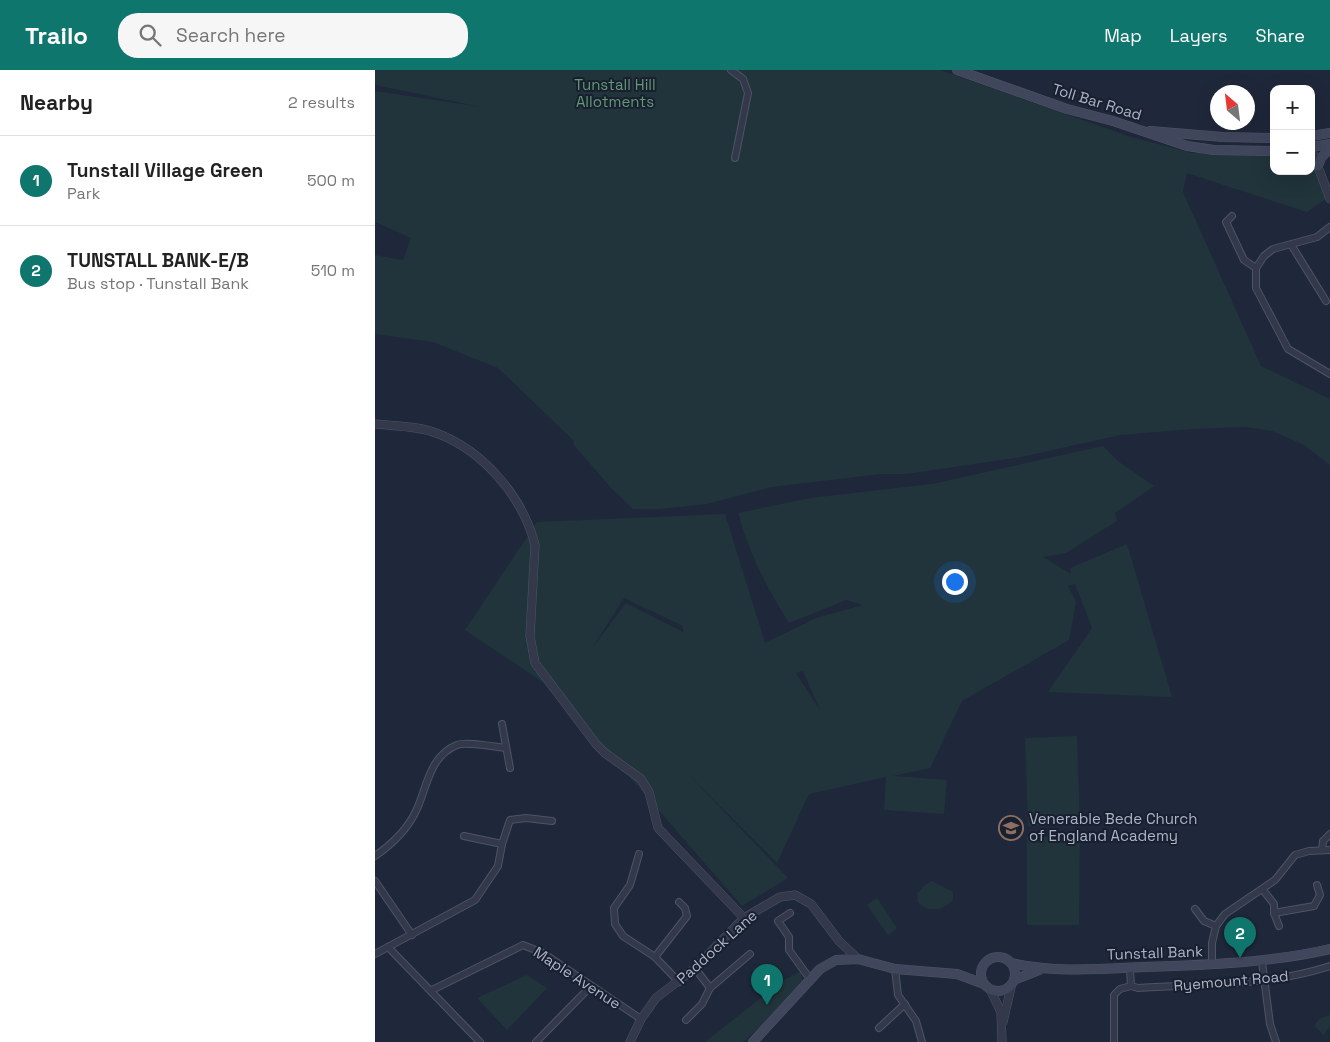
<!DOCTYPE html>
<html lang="en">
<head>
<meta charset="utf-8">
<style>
  :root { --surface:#fff; --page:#f6f6f6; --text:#222; --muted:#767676; --line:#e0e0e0; --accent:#0f766e }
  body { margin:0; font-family:"Space Grotesk",sans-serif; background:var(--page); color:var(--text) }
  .controls { position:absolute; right:15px; top:15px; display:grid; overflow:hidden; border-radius:10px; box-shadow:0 5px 20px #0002 }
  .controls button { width:45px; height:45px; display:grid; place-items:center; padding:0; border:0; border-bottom:1px solid var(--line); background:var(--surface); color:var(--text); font:25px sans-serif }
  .compass { position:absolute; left:835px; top:15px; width:45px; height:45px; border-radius:50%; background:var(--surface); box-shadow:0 5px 20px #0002; rotate:332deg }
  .you { position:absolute; left:579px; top:511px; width:18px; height:18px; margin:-12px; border:4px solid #fff; border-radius:50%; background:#1a73e8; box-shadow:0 0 0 8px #1a73e833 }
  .badge { display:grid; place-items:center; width:32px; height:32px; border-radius:50%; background:var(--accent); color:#fff; font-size:16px; font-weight:700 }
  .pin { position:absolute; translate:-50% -41px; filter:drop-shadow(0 1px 2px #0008) }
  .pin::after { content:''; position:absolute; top:26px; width:18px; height:15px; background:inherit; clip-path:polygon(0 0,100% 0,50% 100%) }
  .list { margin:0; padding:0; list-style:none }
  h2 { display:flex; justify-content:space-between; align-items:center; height:65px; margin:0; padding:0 20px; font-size:21px }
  h2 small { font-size:16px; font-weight:400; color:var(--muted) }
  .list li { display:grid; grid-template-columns:32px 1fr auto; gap:15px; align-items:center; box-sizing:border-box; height:90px; padding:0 20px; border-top:1px solid var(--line) }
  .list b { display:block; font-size:19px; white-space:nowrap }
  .list p { margin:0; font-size:16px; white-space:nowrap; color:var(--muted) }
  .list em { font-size:16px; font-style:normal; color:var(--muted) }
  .icon { flex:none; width:28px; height:28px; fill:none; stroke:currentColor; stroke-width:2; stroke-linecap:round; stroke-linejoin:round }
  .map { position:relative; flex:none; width:955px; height:972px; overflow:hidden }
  header { display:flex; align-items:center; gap:30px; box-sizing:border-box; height:70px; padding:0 25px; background:var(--accent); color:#fff }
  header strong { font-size:24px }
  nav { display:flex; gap:28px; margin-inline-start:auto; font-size:18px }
  .search { width:350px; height:45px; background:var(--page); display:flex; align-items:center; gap:12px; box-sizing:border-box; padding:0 18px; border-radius:20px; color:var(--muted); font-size:19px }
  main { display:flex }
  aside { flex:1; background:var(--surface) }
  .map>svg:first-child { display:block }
  .green { fill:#21343b; fill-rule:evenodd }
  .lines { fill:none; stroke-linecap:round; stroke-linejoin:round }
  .minor-casing { stroke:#4d5465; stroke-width:8 }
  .tertiary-casing { stroke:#4d5465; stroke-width:9 }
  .secondary-casing { stroke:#4d5465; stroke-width:10 }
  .minor { stroke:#33394a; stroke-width:6 }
  .tertiary { stroke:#33394a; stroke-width:8 }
  .secondary { stroke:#40475d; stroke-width:9 }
  .labels { text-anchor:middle; stroke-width:4; stroke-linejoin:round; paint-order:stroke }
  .park-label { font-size:15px; fill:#639976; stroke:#181f2e }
  .street-label { font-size:15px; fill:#adb4c7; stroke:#181f2e }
  .poi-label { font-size:15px; fill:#adb4c7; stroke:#181f2e; text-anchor:start }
</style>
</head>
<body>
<header>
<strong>Trailo</strong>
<div class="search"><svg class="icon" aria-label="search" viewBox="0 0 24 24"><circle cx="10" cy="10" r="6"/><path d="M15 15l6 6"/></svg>Search here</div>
<nav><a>Map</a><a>Layers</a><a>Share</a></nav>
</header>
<main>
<aside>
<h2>Nearby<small>2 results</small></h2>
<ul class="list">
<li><span class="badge">1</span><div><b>Tunstall Village Green</b><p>Park</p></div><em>500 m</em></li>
<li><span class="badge">2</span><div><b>TUNSTALL BANK-E/B</b><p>Bus stop · Tunstall Bank</p></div><em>510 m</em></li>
</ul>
</aside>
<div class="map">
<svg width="955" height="972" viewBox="0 0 955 972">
  <rect width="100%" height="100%" fill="#1f273a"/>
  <g class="green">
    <path d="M 0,0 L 565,0 L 756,67 L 817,83 L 899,79 L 899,101 L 936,101 L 936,78 L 954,127 L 932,142 L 812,103 L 808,122 L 886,296 L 955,329 L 955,395 L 929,375 L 897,361 L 871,357 L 818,359 L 745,365 L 646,387 L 532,404 L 506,404 L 397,417 L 332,434 L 285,439 L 258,439 L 236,418 L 198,374 L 199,371 L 123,298 L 58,272 L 0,264 L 0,185 L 28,190 L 36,168 L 0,152 L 0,21 L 106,37 L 0,15 Z"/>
    <path d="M 728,376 L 744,392 L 779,416 L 740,443 L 742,451 L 691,483 L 668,487 L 696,504 L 695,498 L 752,474 L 797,627 L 673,622 L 717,558 L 700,514 L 693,516 L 701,532 L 694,570 L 587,631 L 555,698 L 518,706 L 572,710 L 569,744 L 509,740 L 511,707 L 434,724 L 402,793 L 312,703 L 413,808 L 367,836 L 178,619 L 90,560 L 162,452 L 350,444 L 390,573 L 441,548 L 488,535 L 471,530 L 414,553 C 391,516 375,485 363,443 L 435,428 L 557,414 ZM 249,528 L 308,556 L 308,562 L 251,533 L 218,577 ZM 428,601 L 445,640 L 421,603 Z"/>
    <path d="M 702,666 L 705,754 L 653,756 L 650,668 Z"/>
    <path d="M 652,767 L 705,767 L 704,855 L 652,855 Z"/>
    <path d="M 557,811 L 578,822 L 578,830 C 568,841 552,843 543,832 L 542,824 L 550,815 Z"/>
    <path d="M 502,828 L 522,858 L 513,865 L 492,835 Z"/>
    <path d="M 426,901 L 427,911 L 385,957 L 368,972 L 330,972 L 407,911 Z"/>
    <path d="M 152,905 L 172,918 L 132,960 L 102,928 Z"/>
    <path d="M 955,945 L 955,956 L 949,965 L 939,956 L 944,949 Z"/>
  </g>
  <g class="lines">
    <defs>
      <g id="minor">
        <path d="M 356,0 L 368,9 L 373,23 L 360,88"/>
        <path d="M 857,146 L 851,152 L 869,190 L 881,198"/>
        <path d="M 955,157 L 942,167 L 898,179 L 889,186 L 881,198 L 881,218 L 913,279 L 955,304"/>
        <path d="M 917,176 L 951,231"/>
        <path d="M 127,654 L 135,698"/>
        <path d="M 89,766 L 127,774"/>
        <path d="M 947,780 L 948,771 L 955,764"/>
        <path d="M 264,784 L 255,815 L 239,838 L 240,854 L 248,866 L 280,887 L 304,912"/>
        <path d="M 0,786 C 16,775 32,760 41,741 C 52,718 54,686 82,675 C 91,671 120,677 131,678"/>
        <path d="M 0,811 L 37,865"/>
        <path d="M 888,820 L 899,834 L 899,843 L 939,836 L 945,825 L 942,815"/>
        <path d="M 820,839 L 829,851 L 841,856"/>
        <path d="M 415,843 L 403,851 L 414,867 L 414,880 L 435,909"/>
        <path d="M 899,843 L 904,856"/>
        <path d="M 13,877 L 105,972"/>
        <path d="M 0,884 L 100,830 L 123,796 L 127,774 L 135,750 L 151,748 L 177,751"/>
        <path d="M 280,887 L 312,846 L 310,838 L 304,832"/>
        <path d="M 887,892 L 895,954 L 901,972"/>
        <path d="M 837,894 L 837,873 L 841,856 L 850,844 L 900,810 L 920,785 L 934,781 L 955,780"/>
        <path d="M 520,899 L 523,925 L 541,951 L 547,972"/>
        <path d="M 756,916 L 763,918 C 827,914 894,916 955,896"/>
        <path d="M 335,918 L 375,884"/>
        <path d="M 57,920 L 148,875 L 168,883 L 266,949"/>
        <path d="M 311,950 L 327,934 L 335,918 L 320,898"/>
        <path d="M 504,958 L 530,934"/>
        <path d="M 161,972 L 216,916"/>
        <path d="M 739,972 L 739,925 L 745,919 L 756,916 L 755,898"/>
      </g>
      <g id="tertiary">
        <path d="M 936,78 L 955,129"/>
        <path d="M 0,354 C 19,356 43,356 61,363 C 108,380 148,427 160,475 L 155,566 L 160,593 L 221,674 L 230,683 L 266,709 L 274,722 L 283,758 L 369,848"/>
        <path d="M 615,919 L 626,942 L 627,972"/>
        <path d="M 628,952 L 637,913"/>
        <path d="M 255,972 L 266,949 L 281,928 L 320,898 L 369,848 L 405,827 L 420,825 L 436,834 L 464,871 L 483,889"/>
      </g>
      <g id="secondary">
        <path d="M 582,0 L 692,39 L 738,51 L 812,76 L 839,80 L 899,81"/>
        <path d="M 775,61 L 848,67 L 899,68"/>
        <path d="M 936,66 L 955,63"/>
        <path d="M 936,77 L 955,74"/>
        <path d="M 943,96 L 946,88 L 955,78"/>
        <circle cx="623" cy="904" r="17"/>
        <path d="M 636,893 C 680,903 725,899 769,897 C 832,895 894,893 955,879"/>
        <path d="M 639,910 L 664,900"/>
        <path d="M 378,972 L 445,899 L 461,890 L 483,889 L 520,899 L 582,904 L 609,914"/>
      </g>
    </defs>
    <use href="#minor" class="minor-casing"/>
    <use href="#tertiary" class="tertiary-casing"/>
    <use href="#secondary" class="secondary-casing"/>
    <use href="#minor" class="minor"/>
    <use href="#tertiary" class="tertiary"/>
    <use href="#secondary" class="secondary"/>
  </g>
  <defs>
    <symbol id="school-ring" viewBox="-11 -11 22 22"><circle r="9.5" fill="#181f2e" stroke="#8d6e63" stroke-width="1.5"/><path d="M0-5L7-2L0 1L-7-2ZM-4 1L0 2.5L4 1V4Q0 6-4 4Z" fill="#8d6e63"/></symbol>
  </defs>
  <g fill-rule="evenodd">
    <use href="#school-ring" x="622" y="744" width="28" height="28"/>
  </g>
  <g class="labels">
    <g class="park-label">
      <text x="240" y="20">Tunstall Hill<tspan x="240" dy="17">Allotments</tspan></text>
    </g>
    <g class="street-label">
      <text transform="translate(722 32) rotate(17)" y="5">Toll Bar Road</text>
      <text transform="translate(342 877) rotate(-42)" y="5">Paddock Lane</text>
      <text transform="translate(780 883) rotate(-2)" y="5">Tunstall Bank</text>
      <text transform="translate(202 908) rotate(33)" y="5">Maple Avenue</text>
      <text transform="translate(856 911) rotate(-5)" y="5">Ryemount Road</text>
    </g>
    <g class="poi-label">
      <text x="654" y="754">Venerable Bede Church<tspan x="654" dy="17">of England Academy</tspan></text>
    </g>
  </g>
</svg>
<div class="controls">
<button>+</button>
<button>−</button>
</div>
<svg class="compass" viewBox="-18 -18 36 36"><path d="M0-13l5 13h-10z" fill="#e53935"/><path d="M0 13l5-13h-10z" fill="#767676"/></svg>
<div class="you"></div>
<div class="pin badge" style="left:392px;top:935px">1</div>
<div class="pin badge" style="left:865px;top:888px">2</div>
</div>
</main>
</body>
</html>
